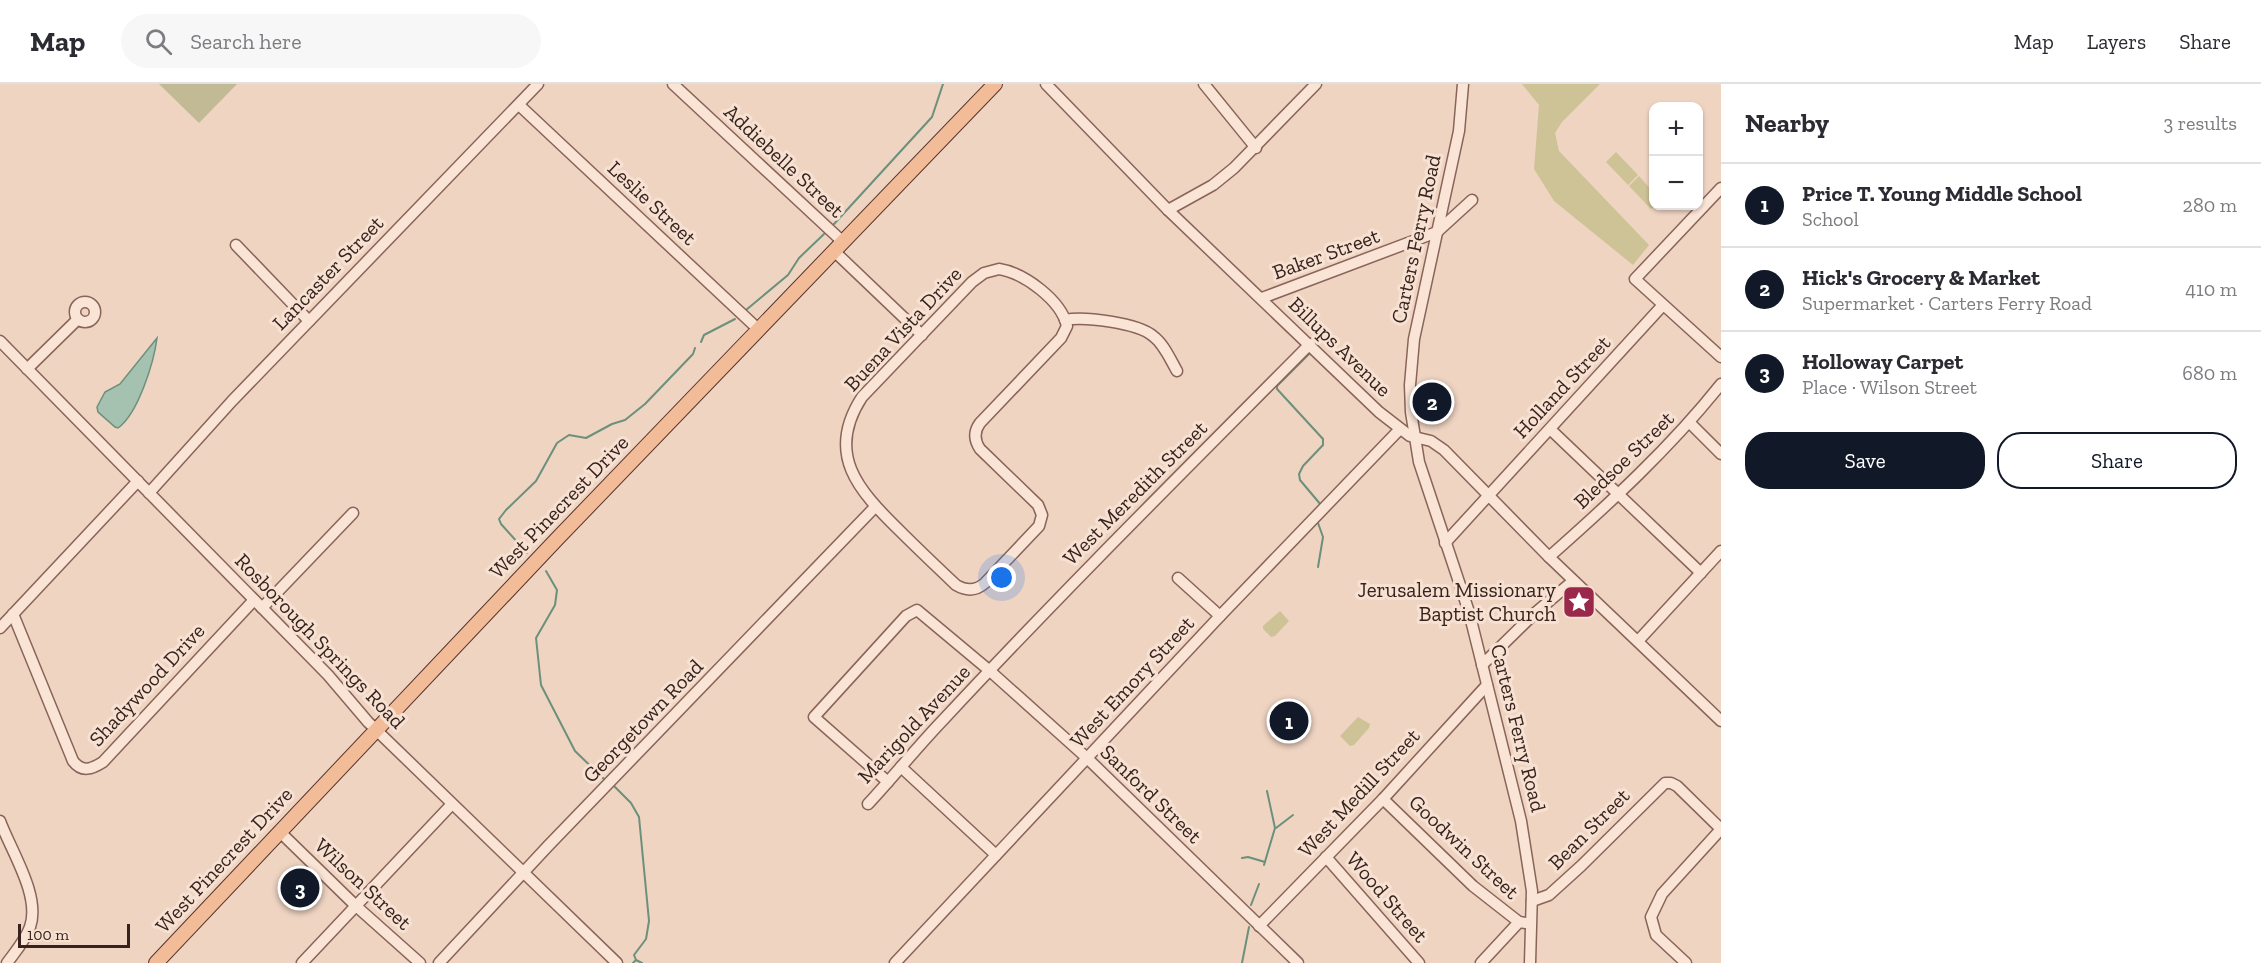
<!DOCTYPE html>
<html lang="en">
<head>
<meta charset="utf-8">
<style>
  :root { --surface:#fff; --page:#f7f7f7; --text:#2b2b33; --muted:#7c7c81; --line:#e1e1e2; --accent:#111827 }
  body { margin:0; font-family:"Zilla Slab",serif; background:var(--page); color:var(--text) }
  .controls { position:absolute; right:18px; top:18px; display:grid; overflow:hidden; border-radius:12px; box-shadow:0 2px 4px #0004 }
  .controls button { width:54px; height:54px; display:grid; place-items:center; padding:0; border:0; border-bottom:2px solid var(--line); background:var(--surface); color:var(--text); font:30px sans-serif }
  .scale { position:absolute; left:18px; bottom:15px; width:112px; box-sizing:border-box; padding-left:6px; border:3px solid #38221d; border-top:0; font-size:16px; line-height:21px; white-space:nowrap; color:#38221d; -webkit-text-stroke:4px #f6e1d2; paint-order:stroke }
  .you { position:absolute; left:1002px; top:494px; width:21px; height:21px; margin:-15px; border:4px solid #fff; border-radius:50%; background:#1a73e8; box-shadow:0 0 0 9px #1a73e833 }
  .badge { display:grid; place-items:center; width:39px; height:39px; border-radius:50%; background:var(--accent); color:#fff; font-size:20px; font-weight:700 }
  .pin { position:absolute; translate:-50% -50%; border:3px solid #fff; box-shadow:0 2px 6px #0006 }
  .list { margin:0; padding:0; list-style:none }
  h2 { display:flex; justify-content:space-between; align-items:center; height:78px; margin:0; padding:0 24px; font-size:26px }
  h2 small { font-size:20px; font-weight:400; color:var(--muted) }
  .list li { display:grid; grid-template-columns:39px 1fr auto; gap:18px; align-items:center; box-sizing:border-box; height:84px; padding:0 24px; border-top:2px solid var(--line) }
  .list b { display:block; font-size:22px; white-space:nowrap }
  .list p { margin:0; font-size:20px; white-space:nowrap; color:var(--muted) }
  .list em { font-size:20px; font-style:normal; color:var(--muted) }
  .actions { display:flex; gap:12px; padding:18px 24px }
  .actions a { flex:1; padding:14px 0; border:2px solid var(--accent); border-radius:24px; text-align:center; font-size:21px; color:var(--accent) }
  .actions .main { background:var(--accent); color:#fff }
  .icon { flex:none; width:33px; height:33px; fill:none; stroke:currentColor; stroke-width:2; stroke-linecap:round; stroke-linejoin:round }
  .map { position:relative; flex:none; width:1721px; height:879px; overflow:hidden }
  header { display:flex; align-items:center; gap:36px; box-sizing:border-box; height:84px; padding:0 30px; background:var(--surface); border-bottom:2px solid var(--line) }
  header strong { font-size:28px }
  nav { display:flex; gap:33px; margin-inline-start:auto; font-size:21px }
  .search { width:420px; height:54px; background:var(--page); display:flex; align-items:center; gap:15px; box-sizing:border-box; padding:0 21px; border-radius:33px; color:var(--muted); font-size:22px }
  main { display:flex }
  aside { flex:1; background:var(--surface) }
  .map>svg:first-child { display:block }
  .green { fill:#cdc396 }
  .cemetery { fill:#c2ba95 }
  .water { fill:#a5c1b0; stroke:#6b907c; stroke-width:1.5 }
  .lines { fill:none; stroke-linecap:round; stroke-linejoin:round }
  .stream { stroke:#6b907c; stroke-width:2 }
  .minor-casing { stroke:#896459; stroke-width:13 }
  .major-casing { stroke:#57342d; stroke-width:16 }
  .minor { stroke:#f9e4d6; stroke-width:10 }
  .major { stroke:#f3bc99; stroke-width:14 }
  .labels { text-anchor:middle; stroke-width:6; stroke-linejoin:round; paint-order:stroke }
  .street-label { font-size:21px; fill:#38221d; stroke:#f6e1d2 }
  .poi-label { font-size:21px; fill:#38221d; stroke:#f6e1d2; text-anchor:end }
</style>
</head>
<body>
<header>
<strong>Map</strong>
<div class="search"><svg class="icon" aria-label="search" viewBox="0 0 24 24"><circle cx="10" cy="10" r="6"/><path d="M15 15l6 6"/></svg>Search here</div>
<nav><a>Map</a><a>Layers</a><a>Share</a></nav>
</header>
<main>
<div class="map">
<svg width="1721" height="879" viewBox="0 0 1721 879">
  <rect width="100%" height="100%" fill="#efd4c2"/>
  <g class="green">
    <path d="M 1522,0 L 1600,0 L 1562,38 L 1555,49 L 1559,67 L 1649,161 L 1633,181 L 1554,117 L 1534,85 L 1539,21 Z"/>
    <path d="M 1616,68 L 1638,91 L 1628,101 L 1606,78 Z"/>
    <path d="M 1639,92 L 1653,108 L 1655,122 L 1651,125 L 1629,102 Z"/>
    <path d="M 1280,527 L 1289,537 L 1275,552 L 1271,553 L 1263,545 L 1263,542 Z"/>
    <path d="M 1358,633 L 1370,640 L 1369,644 L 1354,661 L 1350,662 L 1340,652 Z"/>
  </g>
  <path class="cemetery" d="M 159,0 L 237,0 L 199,39 Z"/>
  <path class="water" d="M 157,254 C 154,278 138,330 118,344 L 115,343 L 98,328 L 97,323 L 105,308 L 120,300 Z"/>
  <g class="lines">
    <g class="stream">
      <path d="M 834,140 L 932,33 L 943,0"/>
      <path d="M 746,226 L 788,191 L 799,174 L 824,150"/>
      <path d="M 701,258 L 704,251 L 735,235"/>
      <path d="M 1310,269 L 1277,302 L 1277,305 L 1323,355 L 1323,361 L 1303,382 L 1299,390 L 1300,396 L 1321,421"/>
      <path d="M 1318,439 L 1323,453 L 1318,483"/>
      <path d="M 527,469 L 501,440 L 499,435 L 506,426 L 536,397 L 557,359 L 569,351 L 586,354 L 612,340 L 625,336 L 645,320 L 693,270 L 695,264"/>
      <path d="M 546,487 L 557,506 L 555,521 L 536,554 L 541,601 L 575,667 L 605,696"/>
      <path d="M 614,702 L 631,719 L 639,733 L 649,837 L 646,855 L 634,871 L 636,876"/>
      <path d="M 1276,744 L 1293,731"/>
      <path d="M 1242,774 L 1248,773 L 1265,778"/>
      <path d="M 1264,781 L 1275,744 L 1267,707"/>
      <path d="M 1251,821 L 1259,800"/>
      <path d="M 633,879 L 636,876 L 642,879"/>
      <path d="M 1242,879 L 1249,843"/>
    </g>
    <defs>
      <g id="minor">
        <path d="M 673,0 L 843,158"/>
        <path d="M 1046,0 L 1168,126 L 1379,328 L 1410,352 L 1431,357 L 1444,366 L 1549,473 L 1721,637"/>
        <path d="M 1204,0 L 1256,64"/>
        <path d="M 1463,0 L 1459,47 L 1414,255 L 1410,301 L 1411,328 L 1419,378 L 1469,528 L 1521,737 L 1532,807 L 1530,879"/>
        <path d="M 519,21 L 758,245"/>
        <path d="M 1721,104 L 1635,195 L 1721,273"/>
        <path d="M 1168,126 L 1213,101 L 1234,84 L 1316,0"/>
        <path d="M 236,161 L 309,237"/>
        <path d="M 834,167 L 922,251"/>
        <path d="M 999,185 C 1024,189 1061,216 1067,242 L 1061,254 L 980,339 C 974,347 974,356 980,365 L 1038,421 L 1042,431 L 1039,442 L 985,499 C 976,507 966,507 956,501 C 937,483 918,465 900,447 C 858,406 825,370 862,313 L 972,198 L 984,189 Z"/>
        <path d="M 1262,214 L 1437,148 L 1472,116"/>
        <circle cx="85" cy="228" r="10"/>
        <path d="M 1065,236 C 1084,232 1138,239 1153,252 C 1164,260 1170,275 1177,287"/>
        <path d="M 0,257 L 328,591 L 368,638 L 617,879"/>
        <path d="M 27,285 L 78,235"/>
        <path d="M 1690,339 L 1721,370"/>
        <path d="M 1550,345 L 1701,489"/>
        <path d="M 149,409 L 232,317 L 538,0"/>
        <path d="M 1445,459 L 1663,221"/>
        <path d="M 1549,473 C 1610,419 1670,364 1721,300"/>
        <path d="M 1178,494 L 1220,532"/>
        <path d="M 262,524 L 353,429"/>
        <path d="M 13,530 L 73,677 C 82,689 92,685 103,678 L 254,516"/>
        <path d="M 0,544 L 138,397"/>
        <path d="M 1638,557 L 1721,467"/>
        <path d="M 1482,581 L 1535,529 L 1573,497"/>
        <path d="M 901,683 L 996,771"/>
        <path d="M 888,698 L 814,633 L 906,532 L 917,526 L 990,587 L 1087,674 L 1298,879"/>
        <path d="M 1383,715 L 1473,802 L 1519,838"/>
        <path d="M 868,720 C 894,692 918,662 944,635 C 1063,507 1187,384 1310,260"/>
        <path d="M 0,737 C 11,767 41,812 30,843 C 25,857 15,868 7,879"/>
        <path d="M 280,748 L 356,822 L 420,879"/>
        <path d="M 1326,773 L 1419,879"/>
        <path d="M 1532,817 L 1549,811 L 1581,782 L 1665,699 L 1671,699 L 1677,702 L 1721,745"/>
        <path d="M 1259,842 L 1383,715 L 1487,601"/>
        <path d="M 302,879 L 452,720"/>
        <path d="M 439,879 L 548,762 L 875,423"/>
        <path d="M 895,879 L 1220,532 L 1400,345"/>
        <path d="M 1481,879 L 1519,838 L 1526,839"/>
        <path d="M 1686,879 L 1656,851 L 1651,833 L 1662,810 L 1721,745"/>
      </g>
      <path id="major" d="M 156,879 L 556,456 L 995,0"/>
    </defs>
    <use href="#minor" class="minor-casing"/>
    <use href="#major" class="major-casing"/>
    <use href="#minor" class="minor"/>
    <use href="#major" class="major"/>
  </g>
  <defs>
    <symbol id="sight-square" viewBox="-11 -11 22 22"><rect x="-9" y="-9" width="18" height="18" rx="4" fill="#99284b" stroke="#f6e1d2"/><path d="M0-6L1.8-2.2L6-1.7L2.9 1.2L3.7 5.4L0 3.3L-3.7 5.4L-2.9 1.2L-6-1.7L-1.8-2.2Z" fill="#fff"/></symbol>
  </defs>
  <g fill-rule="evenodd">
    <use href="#sight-square" x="1560" y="499" width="38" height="38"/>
  </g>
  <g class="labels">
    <g class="street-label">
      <text transform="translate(784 77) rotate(43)" y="7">Addiebelle Street</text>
      <text transform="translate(652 119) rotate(43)" y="7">Leslie Street</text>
      <text transform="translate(1416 155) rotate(-78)" y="7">Carters Ferry Road</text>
      <text transform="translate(1326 170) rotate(-20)" y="7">Baker Street</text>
      <text transform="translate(328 189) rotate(-46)" y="7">Lancaster Street</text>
      <text transform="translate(903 245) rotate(-47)" y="7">Buena Vista Drive</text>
      <text transform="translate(1340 263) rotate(44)" y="7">Billups Avenue</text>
      <text transform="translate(1562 303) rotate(-47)" y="7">Holland Street</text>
      <text transform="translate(1624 376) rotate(-44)" y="7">Bledsoe Street</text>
      <text transform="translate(1135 409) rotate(-45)" y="7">West Meredith Street</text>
      <text transform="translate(559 423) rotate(-46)" y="7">West Pinecrest Drive</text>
      <text transform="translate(320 557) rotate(46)" y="7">Rosborough Springs Road</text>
      <text transform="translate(1132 598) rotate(-47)" y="7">West Emory Street</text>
      <text transform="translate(147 601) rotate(-47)" y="7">Shadywood Drive</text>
      <text transform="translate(643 637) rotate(-46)" y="7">Georgetown Road</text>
      <text transform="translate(914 640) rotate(-47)" y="7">Marigold Avenue</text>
      <text transform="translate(1518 644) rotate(76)" y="7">Carters Ferry Road</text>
      <text transform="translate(1359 709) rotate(-47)" y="7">West Medill Street</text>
      <text transform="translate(1151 710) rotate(44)" y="7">Sanford Street</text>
      <text transform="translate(1589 745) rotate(-45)" y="7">Bean Street</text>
      <text transform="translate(1464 763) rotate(43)" y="7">Goodwin Street</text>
      <text transform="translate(224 776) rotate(-47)" y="7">West Pinecrest Drive</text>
      <text transform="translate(363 800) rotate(43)" y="7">Wilson Street</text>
      <text transform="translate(1387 813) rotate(49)" y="7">Wood Street</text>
    </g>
    <g class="poi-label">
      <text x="1556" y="513">Jerusalem Missionary<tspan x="1556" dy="24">Baptist Church</tspan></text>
    </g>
  </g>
</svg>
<div class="controls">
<button>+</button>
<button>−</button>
</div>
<div class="scale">100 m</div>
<div class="you"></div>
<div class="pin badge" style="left:1289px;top:637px">1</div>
<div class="pin badge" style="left:1432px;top:318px">2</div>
<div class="pin badge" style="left:300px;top:804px">3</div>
</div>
<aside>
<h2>Nearby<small>3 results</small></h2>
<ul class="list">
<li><span class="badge">1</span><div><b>Price T. Young Middle School</b><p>School</p></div><em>280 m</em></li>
<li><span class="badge">2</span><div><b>Hick's Grocery &amp; Market</b><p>Supermarket · Carters Ferry Road</p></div><em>410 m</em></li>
<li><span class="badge">3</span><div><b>Holloway Carpet</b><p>Place · Wilson Street</p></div><em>680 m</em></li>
</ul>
<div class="actions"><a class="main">Save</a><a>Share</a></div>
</aside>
</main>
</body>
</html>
